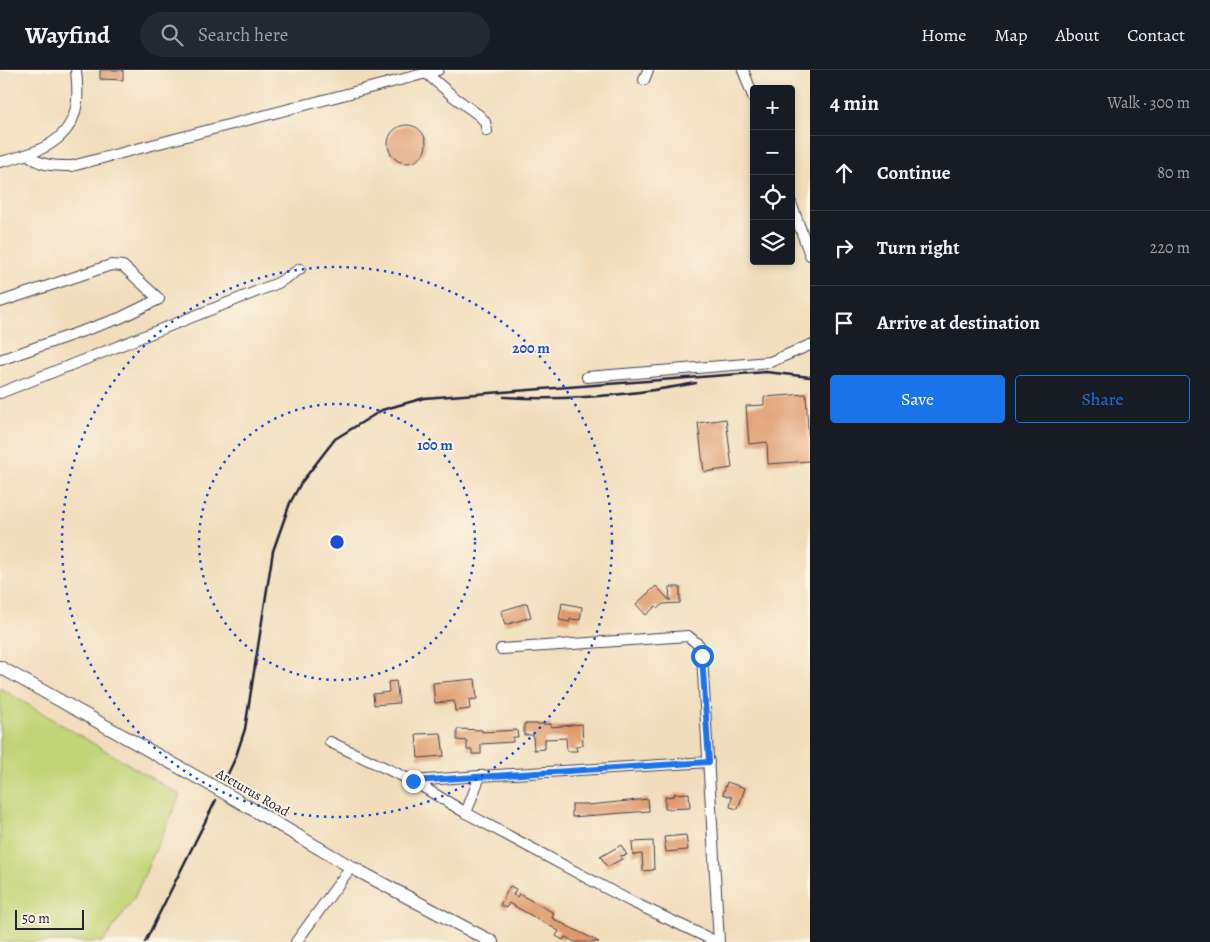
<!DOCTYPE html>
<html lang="en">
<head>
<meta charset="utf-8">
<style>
  :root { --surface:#171b24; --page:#242831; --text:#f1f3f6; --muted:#9ea1a6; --line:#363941; --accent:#1a73e8 }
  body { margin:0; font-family:Alegreya,serif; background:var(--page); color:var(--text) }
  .controls { position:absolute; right:15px; top:15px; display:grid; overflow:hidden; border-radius:5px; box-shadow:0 2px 8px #0003 }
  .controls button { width:45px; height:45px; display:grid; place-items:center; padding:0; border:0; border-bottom:1px solid var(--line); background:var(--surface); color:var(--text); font:25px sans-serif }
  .scale { position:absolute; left:15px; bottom:12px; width:69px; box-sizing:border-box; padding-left:5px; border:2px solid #22223b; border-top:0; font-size:14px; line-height:18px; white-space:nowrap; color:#22223b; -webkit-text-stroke:4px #fcf5e5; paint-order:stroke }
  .stop { position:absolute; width:15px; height:15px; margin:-11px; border:4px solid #1a73e8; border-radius:50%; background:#fff }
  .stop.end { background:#1a73e8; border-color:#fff; box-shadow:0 1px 5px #0008 }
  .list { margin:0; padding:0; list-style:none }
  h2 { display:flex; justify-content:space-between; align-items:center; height:65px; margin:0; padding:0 20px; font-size:21px }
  h2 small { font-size:16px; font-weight:400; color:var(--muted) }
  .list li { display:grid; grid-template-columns:32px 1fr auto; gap:15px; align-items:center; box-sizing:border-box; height:75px; padding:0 20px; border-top:1px solid var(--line) }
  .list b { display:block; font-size:19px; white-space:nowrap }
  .list em { font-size:16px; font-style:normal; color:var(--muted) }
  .actions { display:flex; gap:10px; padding:15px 20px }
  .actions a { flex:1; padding:11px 0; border:1px solid var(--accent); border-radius:5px; text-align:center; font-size:18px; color:var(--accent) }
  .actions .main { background:var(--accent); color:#fff }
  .icon { flex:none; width:28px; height:28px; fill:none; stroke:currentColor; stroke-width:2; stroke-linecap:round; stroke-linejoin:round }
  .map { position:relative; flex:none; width:810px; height:872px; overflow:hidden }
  header { display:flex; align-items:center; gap:30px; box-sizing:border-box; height:70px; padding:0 25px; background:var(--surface); border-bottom:1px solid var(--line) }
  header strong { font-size:24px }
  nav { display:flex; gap:28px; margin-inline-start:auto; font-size:18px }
  .search { width:350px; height:45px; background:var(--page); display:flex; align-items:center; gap:12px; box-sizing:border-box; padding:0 18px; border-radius:28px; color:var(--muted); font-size:19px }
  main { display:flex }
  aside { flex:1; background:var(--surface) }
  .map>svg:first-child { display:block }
  .green { fill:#c2d477; stroke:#727b59 }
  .building { fill:#de986a }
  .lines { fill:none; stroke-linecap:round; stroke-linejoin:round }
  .minor-casing { stroke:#413e4e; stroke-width:12 }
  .major-casing { stroke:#413e4e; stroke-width:14 }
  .minor { stroke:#fff; stroke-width:10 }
  .major { stroke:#fff; stroke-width:12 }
  .rail { stroke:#22223b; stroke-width:2.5 }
  .route { stroke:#1a73e8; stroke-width:6 }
  .ring { fill:none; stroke:#1d4ed8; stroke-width:2.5; stroke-dasharray:2.5 5 }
  .labels { text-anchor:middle; stroke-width:4; stroke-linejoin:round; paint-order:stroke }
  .street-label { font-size:14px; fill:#22223b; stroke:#fcf5e5 }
  .centre { fill:#1d4ed8; stroke:#fcf5e5; stroke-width:2.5 }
  .ring-label { font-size:15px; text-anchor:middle; font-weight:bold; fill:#1d4ed8; stroke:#fcf5e5; stroke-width:4; stroke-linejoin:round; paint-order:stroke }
</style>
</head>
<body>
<header>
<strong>Wayfind</strong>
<div class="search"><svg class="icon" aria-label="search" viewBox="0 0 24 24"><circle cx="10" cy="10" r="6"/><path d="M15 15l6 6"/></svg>Search here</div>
<nav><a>Home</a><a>Map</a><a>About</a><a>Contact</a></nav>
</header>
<main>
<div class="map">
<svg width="810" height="872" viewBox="0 0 810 872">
  <rect width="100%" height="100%" fill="#fcf5e5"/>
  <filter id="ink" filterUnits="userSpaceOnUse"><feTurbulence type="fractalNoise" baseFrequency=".02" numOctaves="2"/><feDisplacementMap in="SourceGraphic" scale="10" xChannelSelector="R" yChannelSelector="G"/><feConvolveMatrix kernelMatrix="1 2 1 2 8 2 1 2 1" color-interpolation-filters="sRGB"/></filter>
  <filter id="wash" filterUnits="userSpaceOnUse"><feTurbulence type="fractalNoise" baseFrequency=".0096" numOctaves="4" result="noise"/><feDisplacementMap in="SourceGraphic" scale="20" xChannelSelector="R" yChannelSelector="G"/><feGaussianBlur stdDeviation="1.12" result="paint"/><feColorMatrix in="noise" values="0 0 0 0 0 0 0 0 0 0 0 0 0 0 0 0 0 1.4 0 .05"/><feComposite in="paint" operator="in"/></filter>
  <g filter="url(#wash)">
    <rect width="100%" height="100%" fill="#f1ddbc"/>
    <path class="green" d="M 0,618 L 180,725 L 134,828 L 103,872 L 0,872 Z"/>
    <g id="blocks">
      <g class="building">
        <path d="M 100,0 L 123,0 L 123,10 L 100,9 Z"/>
        <circle cx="407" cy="74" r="19"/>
        <path d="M 806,324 L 810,391 L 768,394 L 767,372 L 749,374 L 746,336 L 764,335 L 764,327 Z"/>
        <path d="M 726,349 L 732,398 L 704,402 L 698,353 Z"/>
        <path d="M 656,516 L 670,531 L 669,517 L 680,517 L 680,533 L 663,534 L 658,538 L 656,536 L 646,545 L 636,534 Z"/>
        <path d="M 527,533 L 531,547 L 505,555 L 501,541 Z"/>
        <path d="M 562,533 L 582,537 L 580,550 L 570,549 L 570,552 L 559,550 Z"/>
        <path d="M 475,609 L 477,629 L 469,630 L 470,639 L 455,641 L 454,631 L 435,633 L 433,613 Z"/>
        <path d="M 396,611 L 399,633 L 374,635 L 373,624 L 389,622 L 388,612 Z"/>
        <path d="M 524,654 L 551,654 L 551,657 L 582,654 L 583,675 L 576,676 L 577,681 L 567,681 L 566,668 L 545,669 L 545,679 L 534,680 L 533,665 L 524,665 Z"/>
        <path d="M 457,659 L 482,660 L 482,662 L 517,660 L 518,667 L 513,667 L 513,672 L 481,674 L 481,684 L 472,684 L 472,680 L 467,680 L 467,671 L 457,670 Z"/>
        <path d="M 441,663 L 444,686 L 418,688 L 416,664 Z"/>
        <path d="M 727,712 L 745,718 L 738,739 L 730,737 L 732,727 L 723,724 Z"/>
        <path d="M 689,723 L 690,738 L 665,739 L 665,727 L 674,726 L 674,724 Z"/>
        <path d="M 648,729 L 649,741 L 572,747 L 572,734 L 588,734 L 589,735 Z"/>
        <path d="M 686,765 L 688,780 L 666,782 L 664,767 Z"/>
        <path d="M 653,771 L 654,800 L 643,801 L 642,784 L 633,785 L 632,772 Z"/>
        <path d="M 621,775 L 627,785 L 620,786 L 622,789 L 607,797 L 601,787 L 600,787 Z"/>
        <path d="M 510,816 L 516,819 L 513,825 L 517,827 L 519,824 L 554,843 L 552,848 L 599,872 L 575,872 L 565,867 L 563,870 L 556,866 L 559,861 L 509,833 L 506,838 L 500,835 Z"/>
      </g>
    </g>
  </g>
  <g filter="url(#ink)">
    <use href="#blocks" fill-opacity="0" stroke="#413e4e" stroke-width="1"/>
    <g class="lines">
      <defs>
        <g id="minor">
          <path d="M 743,0 L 754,29"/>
          <path d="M 426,3 L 454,27 L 480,46 L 485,52 L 487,61"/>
          <path d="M 644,10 L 648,0"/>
          <path d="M 29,85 C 41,97 57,96 72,96 L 438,0"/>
          <path d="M 0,92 C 34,84 73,73 77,31 C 78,21 77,10 76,0"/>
          <path d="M 791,133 L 810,185"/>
          <path d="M 0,232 L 111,195 L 123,196 L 159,229 L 120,248 L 0,290"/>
          <path d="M 587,307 L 770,292 L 810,275"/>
          <path d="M 0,323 L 278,213 L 300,199"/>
          <path d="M 501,579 L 688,566 L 699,575 L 702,586 L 719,872"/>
          <path d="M 330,672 L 413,711 L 466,743 L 630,831 L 717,872"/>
          <path d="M 413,711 L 480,706"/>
          <path d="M 466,743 L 480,706 L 709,692"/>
          <path d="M 296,872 L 351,797"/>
        </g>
        <path id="major" d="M 0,597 L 218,719 L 351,797 L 492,872"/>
      </defs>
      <use href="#minor" class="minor-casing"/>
      <use href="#major" class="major-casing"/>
      <use href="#minor" class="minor"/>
      <use href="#major" class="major"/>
      <g class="rail">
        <path d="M 504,327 C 568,331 633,325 696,313"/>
        <path d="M 225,710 L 235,689 L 245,659 L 273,481 L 290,433 L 301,413 L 335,369 L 382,340 L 424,328 L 766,302 L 810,307"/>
        <path d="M 145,872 L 216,730"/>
      </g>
    </g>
  </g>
  <g class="lines" filter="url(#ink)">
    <path class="route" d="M 413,711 L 709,692 L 702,586"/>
  </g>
  <g class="ring">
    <circle cx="337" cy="472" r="138"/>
    <circle cx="337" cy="472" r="275"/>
  </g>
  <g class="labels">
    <g class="street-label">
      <text transform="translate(253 722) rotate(30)" y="5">Arcturus Road</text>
    </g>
  </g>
  <circle cx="337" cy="472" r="8" class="centre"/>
  <g class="ring-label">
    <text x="531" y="283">200 m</text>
    <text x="435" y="380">100 m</text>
  </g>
</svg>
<div class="controls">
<button>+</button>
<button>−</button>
<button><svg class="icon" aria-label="locate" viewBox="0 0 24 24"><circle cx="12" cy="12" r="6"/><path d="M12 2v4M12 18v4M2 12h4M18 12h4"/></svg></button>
<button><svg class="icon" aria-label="layers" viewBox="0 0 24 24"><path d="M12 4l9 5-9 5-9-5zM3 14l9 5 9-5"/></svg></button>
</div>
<div class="scale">50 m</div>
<div class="stop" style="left:702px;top:586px"></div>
<div class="stop end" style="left:413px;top:711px"></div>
</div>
<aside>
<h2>4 min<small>Walk · 300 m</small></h2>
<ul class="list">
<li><svg class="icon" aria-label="ahead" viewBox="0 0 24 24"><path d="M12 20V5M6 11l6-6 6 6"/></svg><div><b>Continue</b></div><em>80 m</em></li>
<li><svg class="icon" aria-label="right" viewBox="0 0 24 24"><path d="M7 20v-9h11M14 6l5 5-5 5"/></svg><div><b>Turn right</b></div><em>220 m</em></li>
<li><svg class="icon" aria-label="arrive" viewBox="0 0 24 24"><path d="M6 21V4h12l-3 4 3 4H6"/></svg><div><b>Arrive at destination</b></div></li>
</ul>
<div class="actions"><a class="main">Save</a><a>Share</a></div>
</aside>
</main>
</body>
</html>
